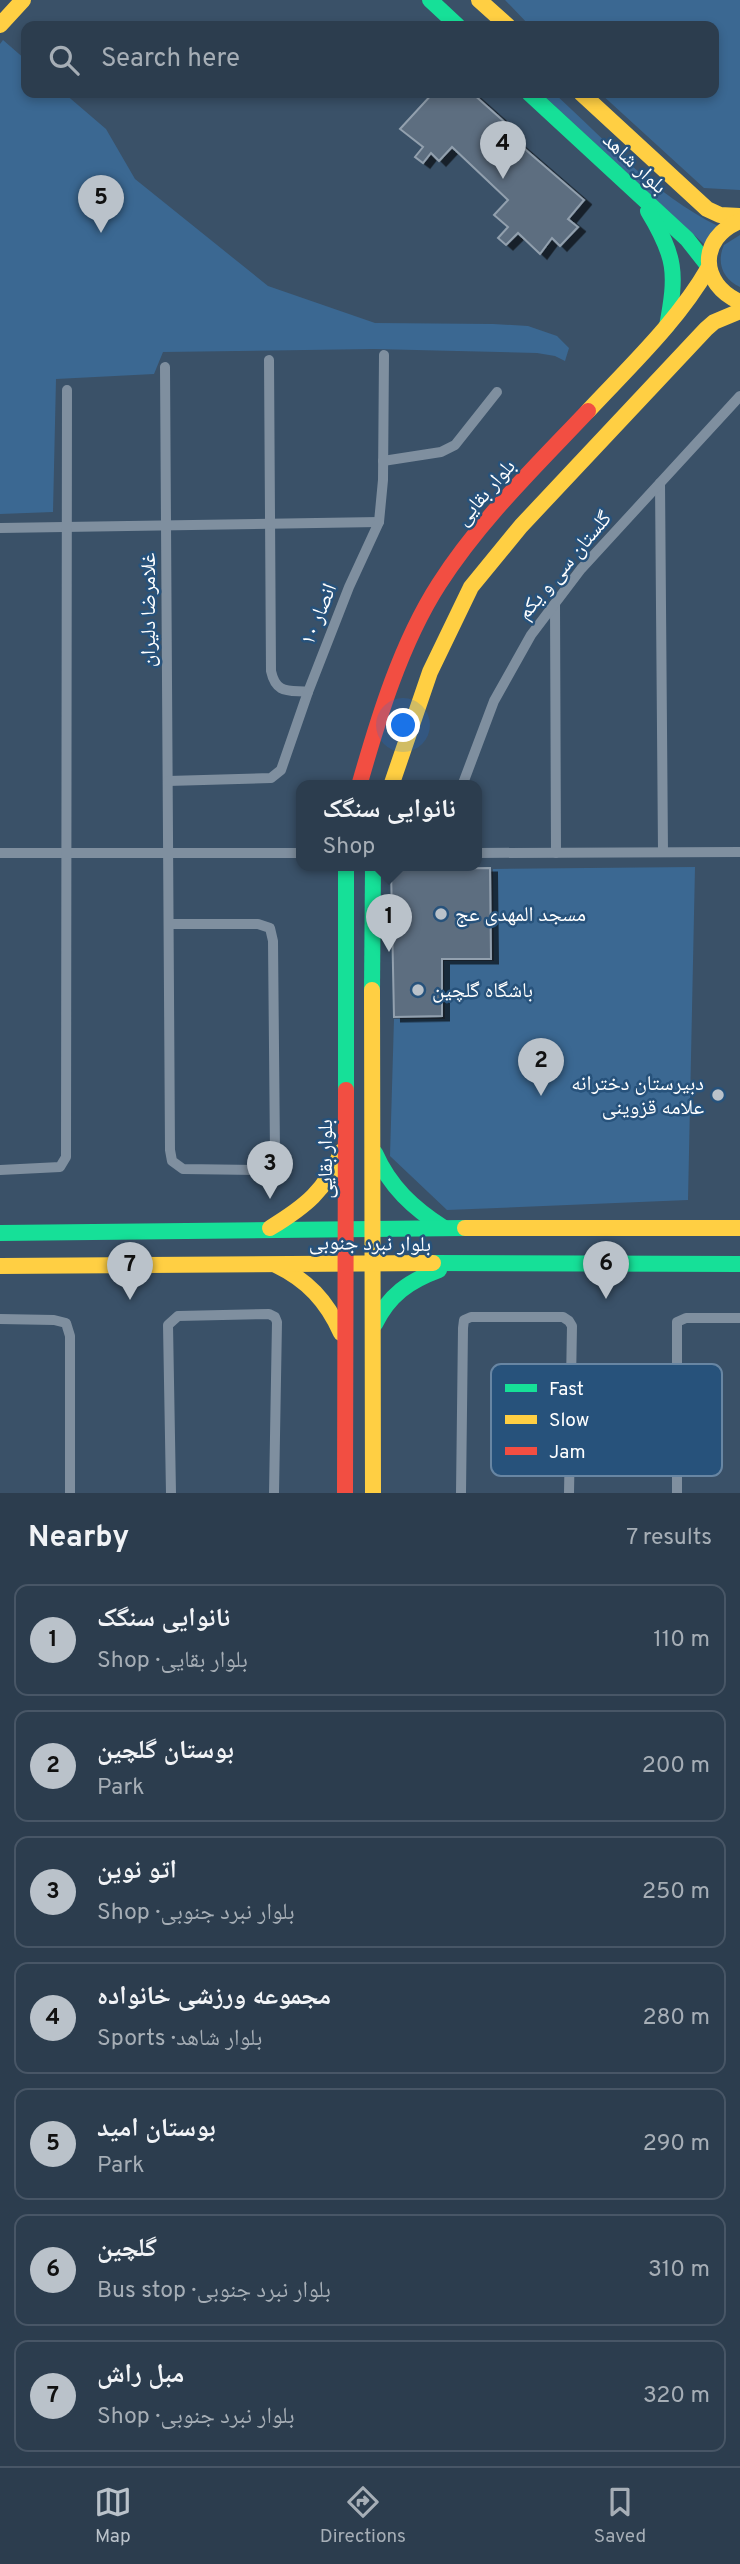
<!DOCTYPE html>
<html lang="en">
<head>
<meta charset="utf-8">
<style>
  :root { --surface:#2c3d4e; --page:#384858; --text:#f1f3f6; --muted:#a6aeb6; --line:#485666; --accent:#bac2ca }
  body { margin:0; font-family:Overpass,"Noto Naskh Arabic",sans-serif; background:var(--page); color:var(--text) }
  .you { position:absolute; left:404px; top:726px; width:24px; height:24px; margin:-18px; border:5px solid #fff; border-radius:50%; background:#1a73e8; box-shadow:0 0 0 10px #1a73e833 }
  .badge { display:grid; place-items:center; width:46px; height:46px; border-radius:50%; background:var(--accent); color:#111; font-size:23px; font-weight:700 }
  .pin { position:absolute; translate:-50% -58px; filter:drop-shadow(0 2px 4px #0008) }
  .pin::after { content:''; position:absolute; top:37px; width:24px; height:21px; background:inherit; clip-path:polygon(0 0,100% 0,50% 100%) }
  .popup { position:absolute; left:296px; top:780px; width:186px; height:91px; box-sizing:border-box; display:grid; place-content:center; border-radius:14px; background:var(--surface); filter:drop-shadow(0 2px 5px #0005); font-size:23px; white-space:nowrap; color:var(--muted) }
  .popup b { font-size:26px; color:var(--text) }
  .popup::after { content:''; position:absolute; left:50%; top:100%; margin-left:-14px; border:14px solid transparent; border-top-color:var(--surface) }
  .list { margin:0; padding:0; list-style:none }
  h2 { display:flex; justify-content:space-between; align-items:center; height:91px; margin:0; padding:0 28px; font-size:30px }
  h2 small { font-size:23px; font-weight:400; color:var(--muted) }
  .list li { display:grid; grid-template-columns:46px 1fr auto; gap:21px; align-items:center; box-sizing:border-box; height:112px; margin:0 14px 14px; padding:0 14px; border:2px solid var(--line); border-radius:14px }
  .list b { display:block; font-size:26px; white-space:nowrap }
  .list p { margin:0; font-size:23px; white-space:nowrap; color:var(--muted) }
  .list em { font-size:23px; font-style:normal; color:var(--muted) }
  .icon { flex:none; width:38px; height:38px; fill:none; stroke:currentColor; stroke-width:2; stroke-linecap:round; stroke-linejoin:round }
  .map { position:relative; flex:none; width:740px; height:1493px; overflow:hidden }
  .search { position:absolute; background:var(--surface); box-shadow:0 4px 10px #0003; left:21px; right:21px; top:21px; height:77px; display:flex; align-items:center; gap:18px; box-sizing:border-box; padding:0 24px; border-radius:14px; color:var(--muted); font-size:26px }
  .sheet { height:973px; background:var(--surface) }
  nav { display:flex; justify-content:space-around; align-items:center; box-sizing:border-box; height:98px; border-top:2px solid var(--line); background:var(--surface); font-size:19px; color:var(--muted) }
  nav a { display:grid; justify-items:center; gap:4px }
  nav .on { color:var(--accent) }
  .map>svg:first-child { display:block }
  .green { fill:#3b6892 }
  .building { fill:#5d6e80; stroke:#92a0ae; stroke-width:2; filter:url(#shadow) }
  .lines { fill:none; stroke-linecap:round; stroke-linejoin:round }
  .street { stroke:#7f8f9f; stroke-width:10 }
  .fast { stroke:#16e098; stroke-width:16 }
  .slow { stroke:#ffcf43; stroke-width:16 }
  .jam { stroke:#f24e42; stroke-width:16 }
  .poi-dot { fill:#bac2ca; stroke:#27527b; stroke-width:2.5 }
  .labels { text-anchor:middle; stroke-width:5; stroke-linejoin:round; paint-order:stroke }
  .street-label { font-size:21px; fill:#fff; stroke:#27527b }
  .poi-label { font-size:21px; fill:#fff; stroke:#27527b; text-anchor:start }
  .key { fill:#27527b; stroke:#6886a3; stroke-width:2 }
  .key-label { font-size:19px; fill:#fff }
</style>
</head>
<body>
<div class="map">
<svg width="740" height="1493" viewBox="0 0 740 1493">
  <defs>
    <filter id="shadow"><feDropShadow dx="7" dy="4.5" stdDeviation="0" flood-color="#0009"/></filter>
  </defs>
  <rect width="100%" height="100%" fill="#3a5168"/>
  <g class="green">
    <path d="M 505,0 L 740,0 L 740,190 L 704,188 L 600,93 L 714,93 L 714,26 L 530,26 Z"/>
    <path d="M 3,40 L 26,60 L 26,93 L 64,93 L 106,129 L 135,179 L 268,286 L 375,323 L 493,324 L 528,326 L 557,336 L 569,348 L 565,361 L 555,356 L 537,353 L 374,349 L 163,352 L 154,374 L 56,379 L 53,512 L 0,514 L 0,44 Z"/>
    <path d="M 541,93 L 554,93 C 605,140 655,195 718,226 L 705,245 Z"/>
    <path d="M 740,235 L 740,287 C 723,279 716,263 724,245 Z"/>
    <path d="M 695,867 L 688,1200 L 447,1210 L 390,1156 L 394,1019 L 445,1019 L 444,961 L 494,961 L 493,869 Z"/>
  </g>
  <g class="building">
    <path d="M 433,93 L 472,93 L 508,125 L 496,137 L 511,154 L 519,144 L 584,200 L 568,219 L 578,227 L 560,246 L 552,238 L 540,254 L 518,233 L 506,245 L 498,238 L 508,227 L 494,215 L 508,200 L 452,147 L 439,161 L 431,153 L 423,163 L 415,157 L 423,147 L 400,129 Z"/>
    <path d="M 490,868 L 491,959 L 442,959 L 442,1016 L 394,1017 L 391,869 Z"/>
  </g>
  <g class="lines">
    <g class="street">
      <path d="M 269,360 L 271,671 C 276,694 288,690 308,692"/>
      <path d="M 165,367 L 170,1150 L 172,1161 L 183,1169 L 257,1170 L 270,1163 L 275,1153 L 273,941 L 270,928 L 258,924 L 169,924"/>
      <path d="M 383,461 L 441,452 L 455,445 L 497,392"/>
      <path d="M 660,483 L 663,852"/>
      <path d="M 0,528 L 379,522"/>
      <path d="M 555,604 L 556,853"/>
      <path d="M 168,781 L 271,778 L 281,770 L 308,692 L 349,587 L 379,522 L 383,480 L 384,355"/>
      <path d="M 462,786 L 494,701 L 531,635 L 581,569 L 740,396"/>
      <path d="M 0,853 L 302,853"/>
      <path d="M 476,853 L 740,852"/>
      <path d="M 0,1170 L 60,1167 L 66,1157 L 67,390"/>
      <path d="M 0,1319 L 54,1320 L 66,1323 L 70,1336 L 70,1493"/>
      <path d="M 171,1493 L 168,1325 L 178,1316 L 269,1314 L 275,1317 L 277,1322 L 274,1493"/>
      <path d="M 461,1493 L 463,1328 L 464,1320 L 471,1317 L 563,1317 L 569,1321 L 572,1326 L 569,1493"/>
      <path d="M 677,1493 L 677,1322 L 686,1318 L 740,1318"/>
    </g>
    <g class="fast">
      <path d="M 430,0 L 458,26"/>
      <path d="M 529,93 L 687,239 L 709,267"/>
      <path d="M 648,211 C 676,257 677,273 667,326"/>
      <path d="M 372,990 L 373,866"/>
      <path d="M 346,1090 L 346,866"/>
      <path d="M 375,1153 C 390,1187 413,1208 444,1228"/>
      <path d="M 0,1233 L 465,1228"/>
      <path d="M 433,1263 L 740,1264"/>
      <path d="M 375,1324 C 389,1295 409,1281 439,1270"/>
    </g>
    <g class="slow">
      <path d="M 479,0 L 508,26"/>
      <path d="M 0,25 L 23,0"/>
      <path d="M 581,93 L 707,209 L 720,215 L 740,216"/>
      <path d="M 740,221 C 698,238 699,284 740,302"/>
      <path d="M 588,411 C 631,365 678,321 709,267"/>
      <path d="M 391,786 L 430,672 L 471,587 L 521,526 L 706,329 L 714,322 L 740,311"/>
      <path d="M 372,990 L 373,1493"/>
      <path d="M 270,1228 C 306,1206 325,1191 342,1151"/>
      <path d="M 465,1228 L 740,1228"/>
      <path d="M 276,1265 C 307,1280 327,1301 341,1333"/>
      <path d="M 0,1266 L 433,1263"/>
    </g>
    <g class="jam">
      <path d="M 359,786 C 378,719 401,643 439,584 C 480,520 536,466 588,411"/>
      <path d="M 345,1493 L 346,1090"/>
    </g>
  </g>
  <g class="poi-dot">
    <circle cx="441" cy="914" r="7"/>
    <circle cx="418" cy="990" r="7"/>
    <circle cx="718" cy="1095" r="7"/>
  </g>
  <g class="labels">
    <g class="street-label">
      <text transform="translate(635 163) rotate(43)" y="7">بلوار شاهد</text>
      <text transform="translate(485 492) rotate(-49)" y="7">بلوار بقایی</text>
      <text transform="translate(564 565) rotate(-50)" y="7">گلستان سی و یکم</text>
      <text transform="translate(148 610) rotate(-90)" y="7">غلامرضا دلیران</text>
      <text transform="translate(318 614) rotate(-68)" y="7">انصار ۱۰</text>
      <text transform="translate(325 1159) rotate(-90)" y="7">بلوار بقایی</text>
      <text transform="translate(370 1243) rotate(1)" y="7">بلوار نبرد جنوبی</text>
    </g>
    <g class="poi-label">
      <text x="455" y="921">مسجد المهدی عج</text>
      <text x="432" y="997">باشگاه گلچین</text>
      <text x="704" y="1090" text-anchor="end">دبیرستان دخترانه<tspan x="704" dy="24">علامه قزوینی</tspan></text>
    </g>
  </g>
  <rect x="491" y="1364" width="231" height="112" rx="10" class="key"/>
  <rect x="505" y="1384" width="32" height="8" fill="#16e098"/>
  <rect x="505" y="1415" width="32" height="9" fill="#ffcf43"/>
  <rect x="505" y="1447" width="32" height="8" fill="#f24e42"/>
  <g class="key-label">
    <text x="549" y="1395">Fast</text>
    <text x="549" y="1426">Slow</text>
    <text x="549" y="1458">Jam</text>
  </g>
</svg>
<div class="you"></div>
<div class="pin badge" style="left:389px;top:952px">1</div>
<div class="popup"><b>نانوایی سنگک</b>Shop</div>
<div class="pin badge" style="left:541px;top:1096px">2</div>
<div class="pin badge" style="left:270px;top:1199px">3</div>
<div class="pin badge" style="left:503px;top:179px">4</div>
<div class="pin badge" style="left:101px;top:233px">5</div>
<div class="pin badge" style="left:606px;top:1299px">6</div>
<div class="pin badge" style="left:130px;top:1300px">7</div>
<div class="search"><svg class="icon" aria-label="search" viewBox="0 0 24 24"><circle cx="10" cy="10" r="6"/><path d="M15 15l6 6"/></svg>Search here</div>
</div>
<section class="sheet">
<h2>Nearby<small>7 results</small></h2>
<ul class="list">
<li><span class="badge">1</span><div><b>نانوایی سنگک</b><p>Shop · بلوار بقایی</p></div><em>110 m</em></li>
<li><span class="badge">2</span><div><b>بوستان گلچین</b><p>Park</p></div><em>200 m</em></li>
<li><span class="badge">3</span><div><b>اتو نوین</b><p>Shop · بلوار نبرد جنوبی</p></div><em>250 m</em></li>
<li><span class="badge">4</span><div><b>مجموعه ورزشی خانواده</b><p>Sports · بلوار شاهد</p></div><em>280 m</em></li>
<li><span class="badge">5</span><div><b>بوستان امید</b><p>Park</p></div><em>290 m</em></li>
<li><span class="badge">6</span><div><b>گلچین</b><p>Bus stop · بلوار نبرد جنوبی</p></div><em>310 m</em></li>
<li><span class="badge">7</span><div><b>مبل راش</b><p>Shop · بلوار نبرد جنوبی</p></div><em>320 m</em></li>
</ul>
</section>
<nav>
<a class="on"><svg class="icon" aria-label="map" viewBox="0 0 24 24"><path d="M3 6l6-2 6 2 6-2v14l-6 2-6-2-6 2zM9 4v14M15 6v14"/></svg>Map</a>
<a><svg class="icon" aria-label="directions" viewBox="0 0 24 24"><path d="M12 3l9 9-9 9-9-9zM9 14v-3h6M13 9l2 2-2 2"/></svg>Directions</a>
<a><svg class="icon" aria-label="saved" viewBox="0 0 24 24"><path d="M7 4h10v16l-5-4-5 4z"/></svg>Saved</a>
</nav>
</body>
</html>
